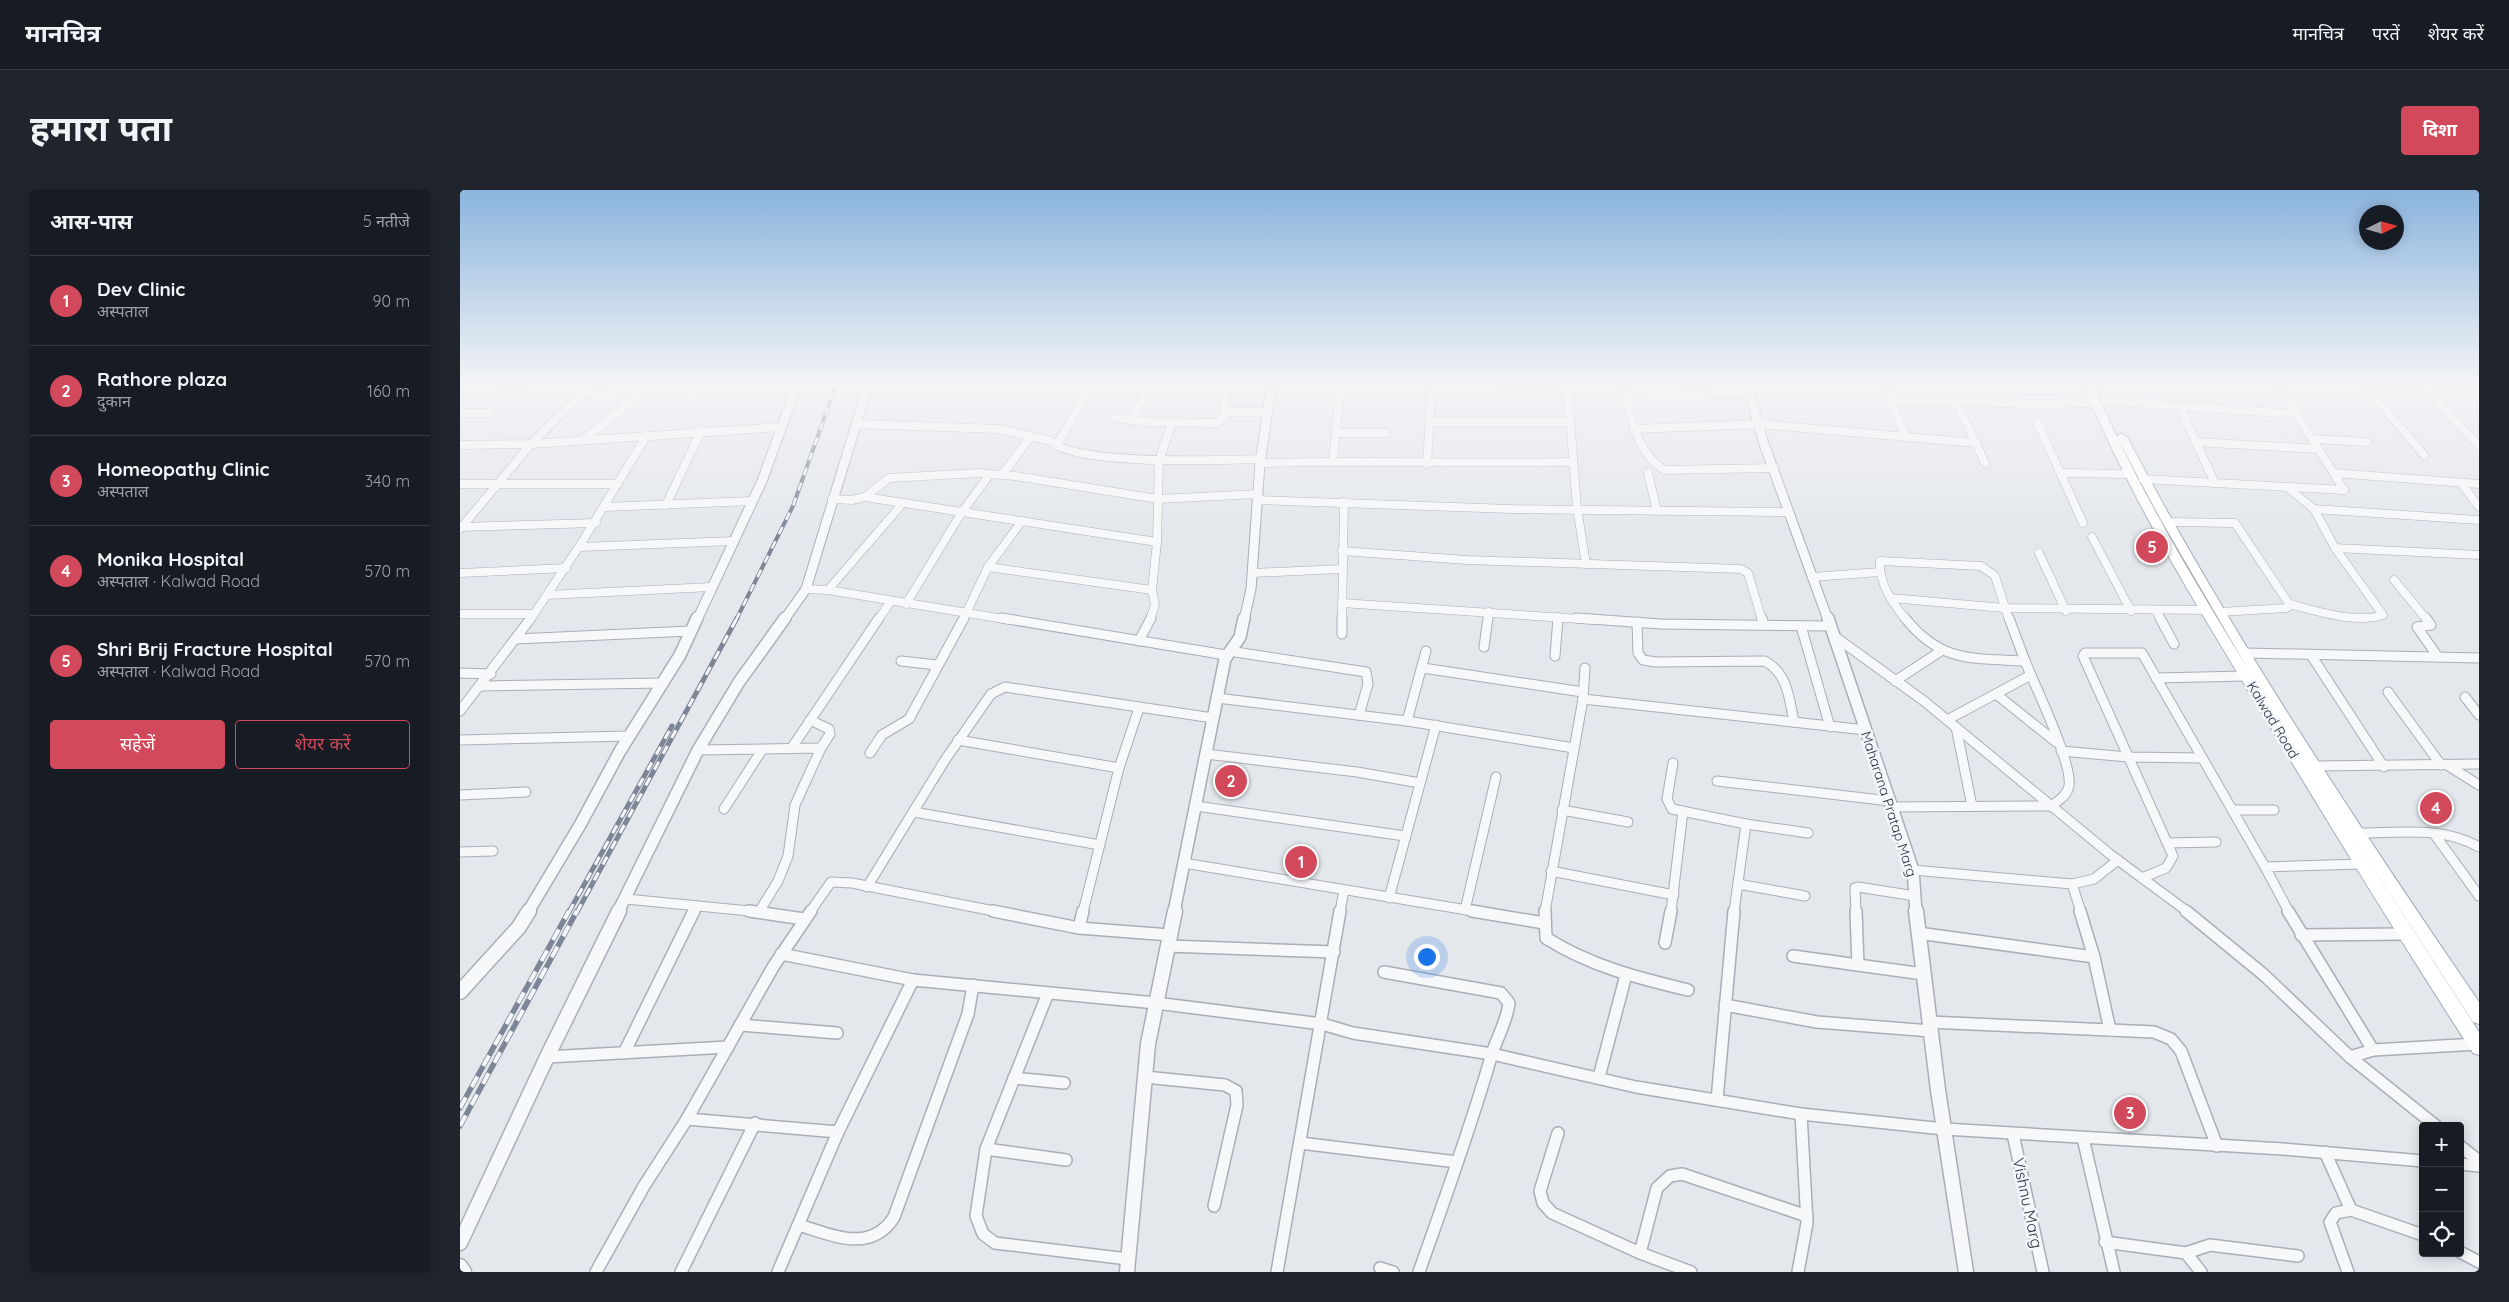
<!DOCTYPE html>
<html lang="hi">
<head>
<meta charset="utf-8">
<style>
  :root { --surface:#171b24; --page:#20242c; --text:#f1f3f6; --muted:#9ea1a6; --line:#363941; --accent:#d1495b }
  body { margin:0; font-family:Quicksand,"Noto Sans Devanagari",sans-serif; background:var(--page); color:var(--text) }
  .controls { position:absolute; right:15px; bottom:15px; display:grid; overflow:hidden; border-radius:5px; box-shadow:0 2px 12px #0003 }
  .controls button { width:45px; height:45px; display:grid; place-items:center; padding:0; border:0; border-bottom:1px solid var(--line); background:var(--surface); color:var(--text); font:25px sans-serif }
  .compass { position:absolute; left:1899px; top:15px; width:45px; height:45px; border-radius:50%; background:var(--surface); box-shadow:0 2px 12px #0003; rotate:85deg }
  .you { position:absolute; left:966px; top:766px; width:18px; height:18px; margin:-12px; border:4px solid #fff; border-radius:50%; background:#1a73e8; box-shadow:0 0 0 8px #1a73e833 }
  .badge { display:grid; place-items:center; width:32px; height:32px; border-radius:50%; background:var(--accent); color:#fff; font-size:16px; font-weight:700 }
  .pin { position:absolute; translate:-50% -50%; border:2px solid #fff; box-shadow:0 1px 5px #0006 }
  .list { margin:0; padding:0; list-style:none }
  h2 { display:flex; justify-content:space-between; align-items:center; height:65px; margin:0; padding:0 20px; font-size:21px }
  h2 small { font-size:16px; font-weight:400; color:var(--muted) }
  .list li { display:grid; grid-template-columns:32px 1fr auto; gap:15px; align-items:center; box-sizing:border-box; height:90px; padding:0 20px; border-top:1px solid var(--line) }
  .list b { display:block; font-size:19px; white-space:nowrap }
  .list p { margin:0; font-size:16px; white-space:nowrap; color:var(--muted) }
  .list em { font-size:16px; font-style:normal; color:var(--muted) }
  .actions { display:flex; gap:10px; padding:15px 20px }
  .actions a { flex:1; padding:11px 0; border:1px solid var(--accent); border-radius:5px; text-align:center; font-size:18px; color:var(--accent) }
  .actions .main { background:var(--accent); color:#fff }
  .icon { flex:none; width:28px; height:28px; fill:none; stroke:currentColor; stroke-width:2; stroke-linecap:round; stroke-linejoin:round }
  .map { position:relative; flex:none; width:2019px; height:1082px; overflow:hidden; border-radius:5px }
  header { display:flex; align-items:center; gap:30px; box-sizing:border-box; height:70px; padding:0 25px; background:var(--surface); border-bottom:1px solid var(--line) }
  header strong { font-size:24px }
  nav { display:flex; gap:28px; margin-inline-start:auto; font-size:18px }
  .intro { display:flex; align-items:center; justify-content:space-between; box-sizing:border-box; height:120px; padding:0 30px }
  h1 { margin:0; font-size:35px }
  .button { padding:12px 22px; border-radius:5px; background:var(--accent); color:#fff; font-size:18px; font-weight:700 }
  main { display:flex; gap:30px; padding:0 30px }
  aside { flex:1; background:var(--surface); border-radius:5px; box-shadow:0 2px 12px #0003 }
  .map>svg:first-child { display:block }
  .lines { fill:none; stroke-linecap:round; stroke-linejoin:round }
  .minor-far2-casing { stroke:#a9aeb7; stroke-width:9 }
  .minor-far1-casing { stroke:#a9aeb7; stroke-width:11 }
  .minor-casing { stroke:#a9aeb7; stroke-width:14 }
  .tertiary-far2-casing { stroke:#a9aeb7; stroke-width:11 }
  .tertiary-far1-casing { stroke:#a9aeb7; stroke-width:14 }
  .tertiary-casing { stroke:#a9aeb7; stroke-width:17 }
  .primary-casing { stroke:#a3abb8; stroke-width:2 }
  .minor-far2 { stroke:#f7f8fa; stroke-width:8 }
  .minor-far1 { stroke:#f7f8fa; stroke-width:9 }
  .minor { stroke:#f7f8fa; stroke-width:11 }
  .tertiary-far2 { stroke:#f7f8fa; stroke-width:9 }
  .tertiary-far1 { stroke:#f7f8fa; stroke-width:11 }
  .tertiary { stroke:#f7f8fa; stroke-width:14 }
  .primary { fill:#fff; fill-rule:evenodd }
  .rail-far2-casing { stroke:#7d8696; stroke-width:4 }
  .rail-far1-casing { stroke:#7d8696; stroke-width:5 }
  .rail-casing { stroke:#7d8696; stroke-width:5.5 }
  .rail-far2 { stroke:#f4f6f9; stroke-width:2.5; stroke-dasharray:8; stroke-linecap:butt }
  .rail-far1 { stroke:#f4f6f9; stroke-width:3; stroke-dasharray:9; stroke-linecap:butt }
  .rail { stroke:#f4f6f9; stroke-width:4; stroke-dasharray:12; stroke-linecap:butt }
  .labels { text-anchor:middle; stroke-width:5; stroke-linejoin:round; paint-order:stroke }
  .street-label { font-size:14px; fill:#2b3445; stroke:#f4f6f9 }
  .near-street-label { font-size:16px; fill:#2b3445; stroke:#f4f6f9 }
</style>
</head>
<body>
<header>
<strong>मानचित्र</strong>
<nav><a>मानचित्र</a><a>परतें</a><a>शेयर करें</a></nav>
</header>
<div class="intro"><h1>हमारा पता</h1><a class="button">दिशा</a></div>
<main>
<aside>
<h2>आस-पास<small>5 नतीजे</small></h2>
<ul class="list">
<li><span class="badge">1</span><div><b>Dev Clinic</b><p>अस्पताल</p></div><em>90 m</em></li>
<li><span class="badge">2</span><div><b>Rathore plaza</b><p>दुकान</p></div><em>160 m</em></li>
<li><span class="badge">3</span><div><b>Homeopathy Clinic</b><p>अस्पताल</p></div><em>340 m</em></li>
<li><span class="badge">4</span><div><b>Monika Hospital</b><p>अस्पताल · Kalwad Road</p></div><em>570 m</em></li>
<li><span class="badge">5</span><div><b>Shri Brij Fracture Hospital</b><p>अस्पताल · Kalwad Road</p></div><em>570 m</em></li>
</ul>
<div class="actions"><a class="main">सहेजें</a><a>शेयर करें</a></div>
</aside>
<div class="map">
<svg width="2019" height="1082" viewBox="0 0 2019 1082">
  <rect width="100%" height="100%" fill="#e4e7ec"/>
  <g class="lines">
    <defs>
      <g id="minor-far2">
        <path d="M 26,192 L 174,210"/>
        <path d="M 310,192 L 338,192"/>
        <path d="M 1162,192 C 1170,223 1175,261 1204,280 L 1314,278"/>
        <path d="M 1424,192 L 1446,248"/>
        <path d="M 1817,192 L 1884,300"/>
        <path d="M 1890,192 L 2019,197"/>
        <path d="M 1902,192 L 1964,265"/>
        <path d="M 1961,194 L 2019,256"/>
        <path d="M 688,200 L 741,202"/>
        <path d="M 973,201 L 1040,197 L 1104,197 L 1108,203 L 1117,318 L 1126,374"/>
        <path d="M 230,207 L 256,192"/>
        <path d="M 1167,209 L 1290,203"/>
        <path d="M 1430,210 L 1578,214 L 1635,213"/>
        <path d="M 1645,211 L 1837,224"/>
        <path d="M 1497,213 L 1525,273"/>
        <path d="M 1719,216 L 1755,293"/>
        <path d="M 764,222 L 807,222"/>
        <path d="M 0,223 L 30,223"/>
        <path d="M 656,228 L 690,232 L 757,233 L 764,227 L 767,192"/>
        <path d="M 672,230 L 691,192"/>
        <path d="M 969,232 L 1110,232"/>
        <path d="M 397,234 L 539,239 L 591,251 C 616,276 761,270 801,269"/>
        <path d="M 1578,234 L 1623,333"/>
        <path d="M 1175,239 L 1299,234 L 1516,253"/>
        <path d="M 876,243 L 926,243"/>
        <path d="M 1853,249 L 1907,252"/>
        <path d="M 123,250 L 196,192"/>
        <path d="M 1736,252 L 1859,259"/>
        <path d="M 0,255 L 71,254 L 322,237"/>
        <path d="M 596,256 L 634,192"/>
        <path d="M 873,271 L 880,199"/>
        <path d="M 800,273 C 904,270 1008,274 1112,272"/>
        <path d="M 967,274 L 972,192"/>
        <path d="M 1188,283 L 1197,321"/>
        <path d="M 1601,283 L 1669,284"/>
        <path d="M 1874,283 L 2019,294"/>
        <path d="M 542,285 L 571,246"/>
        <path d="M 1683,289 L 1884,300"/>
        <path d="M 2001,293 L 2019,317"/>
        <path d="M 0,294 L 158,294"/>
        <path d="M 1827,297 L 1854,319 L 1875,358 L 1923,425 C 1895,434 1857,421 1829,414"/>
        <path d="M 405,307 L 697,352"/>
        <path d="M 372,309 L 392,310 L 405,307 L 429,288 L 519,283 L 555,286 L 698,309 L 798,304"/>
        <path d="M 798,310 L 1051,319 L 1328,322"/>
        <path d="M 206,315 L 241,241"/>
        <path d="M 145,317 L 292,311"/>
        <path d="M 1854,319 L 2019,330"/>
        <path d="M 1708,332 L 1775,333 L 1829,414 L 1829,417 L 1826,418 L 1761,422"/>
        <path d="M 0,337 L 136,333"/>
        <path d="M 0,339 L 71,254 L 123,202"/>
        <path d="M 1632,347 L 1671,421"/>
        <path d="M 120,357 L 274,351"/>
        <path d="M 1875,358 L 2019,365"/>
        <path d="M 882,361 L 1007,370 L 1281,379 L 1288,383 L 1302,430"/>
        <path d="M 1579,363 L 1606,421"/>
        <path d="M 528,377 L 692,400"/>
        <path d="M 0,383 L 106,378"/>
        <path d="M 792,383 L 882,379"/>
        <path d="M 1352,387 L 1420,382"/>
        <path d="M 1934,390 L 1967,430"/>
        <path d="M 346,399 L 368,400 L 550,430"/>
        <path d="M 368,400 L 443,313"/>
        <path d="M 87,405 L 251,397"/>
        <path d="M 1431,408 L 1544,418 L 1747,420"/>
        <path d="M 882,413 L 1135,430"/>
        <path d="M 446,414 L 502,322 L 530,284"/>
        <path d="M 1696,421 L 1701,430"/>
        <path d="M 0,424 L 74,424"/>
        <path d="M 70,430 L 122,352 L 187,245"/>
        <path d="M 418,430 L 431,411"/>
        <path d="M 503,430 L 528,377 L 562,331"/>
        <path d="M 690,430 L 695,415 L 692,400 L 697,352 L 699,271 L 712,232"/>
        <path d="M 882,430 L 884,312"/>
        <path d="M 1028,430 L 1029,422"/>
        <path d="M 1098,430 L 1098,427"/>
        <path d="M 1446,430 C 1432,412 1419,394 1420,371 L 1521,376 L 1535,386 L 1549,430"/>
      </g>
      <g id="minor-far1">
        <path d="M 542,428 L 766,465"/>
        <path d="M 1116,428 L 1201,434 L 1370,436"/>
        <path d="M 1302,428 L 1304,435"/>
        <path d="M 1445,428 C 1481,473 1512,468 1565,471"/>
        <path d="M 1549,428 L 1565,471"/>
        <path d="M 1700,428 L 1714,454"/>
        <path d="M 1966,428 L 1971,435 L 1957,437 L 1978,467"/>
        <path d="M 1177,432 L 1178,463 L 1183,470 L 1196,472 L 1305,471 C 1328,484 1329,508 1334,532"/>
        <path d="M 1341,436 L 1370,537"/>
        <path d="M 882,444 L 882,428"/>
        <path d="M 1374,446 L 1464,511 L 1651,665 L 1728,722"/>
        <path d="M 56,449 L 230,441"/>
        <path d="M 679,451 L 691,428"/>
        <path d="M 1024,457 L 1028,428"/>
        <path d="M 769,461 L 906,482 L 908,494 L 899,525"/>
        <path d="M 966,461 L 947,531 L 1114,558"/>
        <path d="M 1786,463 L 2019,468"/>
        <path d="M 1851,465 L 1924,577"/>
        <path d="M 1095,466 L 1098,428"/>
        <path d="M 441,471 L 477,475"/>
        <path d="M 963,478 L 1123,502"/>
        <path d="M 0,483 L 31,484"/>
        <path d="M 1696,488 L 1786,486"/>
        <path d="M 1435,491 L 1481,461"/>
        <path d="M 21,496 L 203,493"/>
        <path d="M 1928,502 L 1981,575"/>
        <path d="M 1536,504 L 1596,552"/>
        <path d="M 2005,507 L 2019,525"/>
        <path d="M 757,508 L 947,531"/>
        <path d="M 1123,509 L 1406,540"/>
        <path d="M 0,521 L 71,428"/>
        <path d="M 350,530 L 369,539 L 370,544 L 361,558"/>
        <path d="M 1487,530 L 1571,485"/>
        <path d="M 1496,537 L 1512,616"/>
        <path d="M 0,550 L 170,546"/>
        <path d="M 498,550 L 659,578"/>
        <path d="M 333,556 L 419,428"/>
        <path d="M 238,560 L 361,558 L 335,615 L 328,666 L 318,691 L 299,722"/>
        <path d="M 1601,561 L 1668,567 L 1742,568"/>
        <path d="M 410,563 L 422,545 L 449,529 L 504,428"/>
        <path d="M 746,564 L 897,582 L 960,593"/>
        <path d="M 1213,573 L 1207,609 L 1212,619 L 1286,634 L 1348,643"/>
        <path d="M 1987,575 L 2019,595"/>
        <path d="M 1855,576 L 2019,574"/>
        <path d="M 1257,591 L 1430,611"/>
        <path d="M 0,605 L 66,602"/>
        <path d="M 736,616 L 945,646"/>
        <path d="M 1432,617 L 1591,616 C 1598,611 1607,606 1609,596 C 1613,574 1575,496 1565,471"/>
        <path d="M 264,619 L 302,560"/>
        <path d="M 1102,620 L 1168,632"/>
        <path d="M 1773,620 L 1814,620"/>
        <path d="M 454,622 L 640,655"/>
        <path d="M 1898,643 C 1938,643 1983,636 2019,657"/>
        <path d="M 1975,645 L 2019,706"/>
        <path d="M 1708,653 L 1756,652"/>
        <path d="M 0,662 L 33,661"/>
        <path d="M 724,673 L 1019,722"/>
        <path d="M 1453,680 L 1612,694 L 1621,722"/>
        <path d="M 1091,681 L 1214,705"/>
        <path d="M 1682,688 L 1706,678 L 1713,666 L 1623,466 L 1625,463 L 1682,463 L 1805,677"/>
        <path d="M 1278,694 L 1345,706"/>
        <path d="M 1612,694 L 1634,689 L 1658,670"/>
        <path d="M 407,697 L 485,570 L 531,504 L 545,497 L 753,528"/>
        <path d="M 929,708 L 976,535"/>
        <path d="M 166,709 L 300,722"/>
        <path d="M 1005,720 L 1036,587"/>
        <path d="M 233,722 L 236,716"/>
        <path d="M 350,722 L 371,692 L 392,693 L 539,722"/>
        <path d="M 623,722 L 659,578 L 679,518"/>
        <path d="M 880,722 L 884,700"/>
        <path d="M 1085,722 L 1123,509 L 1125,478"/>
        <path d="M 1211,722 L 1223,621"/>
        <path d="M 1274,722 L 1286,634"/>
        <path d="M 1396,722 L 1395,698 L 1398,697 L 1455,706"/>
        <path d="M 1829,722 L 1805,677 L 1901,674"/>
      </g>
      <g id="minor">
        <path d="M 289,721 L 344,729"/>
        <path d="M 533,721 L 619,738 L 710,745"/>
        <path d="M 1012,721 L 1084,733"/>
        <path d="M 1085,721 L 1086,748 C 1130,776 1178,788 1228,800"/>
        <path d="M 1396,721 L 1398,775"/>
        <path d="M 1620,721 L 1634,767 L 1650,840"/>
        <path d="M 1726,721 L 1804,785 L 1890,867 L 1976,936"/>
        <path d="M 1828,721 L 1913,860 L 1890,867"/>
        <path d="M 619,738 L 623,721"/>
        <path d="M 1458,743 L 1634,767"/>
        <path d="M 1841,745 L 1945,744"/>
        <path d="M 1205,753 L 1211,721"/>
        <path d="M 708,756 L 874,762"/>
        <path d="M 321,764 L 453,790 L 696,813 L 862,834 L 893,843 L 1032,864 L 1176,897 L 1341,924 L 1484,939 L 1823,959 L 1963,971"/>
        <path d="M 1333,766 L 1463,784"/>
        <path d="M 924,782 L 1041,803 L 1049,813 C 1047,832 1036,849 1031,867 C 1010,940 984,1011 959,1082"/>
        <path d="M 588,803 L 526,959 L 516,1026 L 523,1044 L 535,1053 L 668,1069"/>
        <path d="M 1265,815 L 1357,832 L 1471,841"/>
        <path d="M 1469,832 L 1694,842 L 1711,849 L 1721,861 L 1757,956"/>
        <path d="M 280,835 L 377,843"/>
        <path d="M 1913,860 L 2017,854"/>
        <path d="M 164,863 L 234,721"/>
        <path d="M 87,867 L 268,857"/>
        <path d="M 685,887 L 765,895 L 776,901 L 777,915 L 754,1016"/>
        <path d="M 1139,887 L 1166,785"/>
        <path d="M 554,888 L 604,893"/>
        <path d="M 1257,910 L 1274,721"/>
        <path d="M 227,929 L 378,942"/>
        <path d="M 1098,943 L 1080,1001 L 1083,1013 L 1092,1023 L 1180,1063 L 1231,1082"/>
        <path d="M 1553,944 L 1583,1082"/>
        <path d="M 1623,948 L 1654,1082"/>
        <path d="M 840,953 L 997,972"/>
        <path d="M 2000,956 L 2019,971"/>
        <path d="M 526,959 L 606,970"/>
        <path d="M 1865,962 L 1891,1020"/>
        <path d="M 2000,974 L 2019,976"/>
        <path d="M 339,1035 C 372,1045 411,1064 434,1027 L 508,824 L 513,795"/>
        <path d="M 1645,1052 L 1726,1063 L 1741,1082"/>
        <path d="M 2000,1062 L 2019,1072"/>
        <path d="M 1180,1063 L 1197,998 L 1210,986 L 1222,984 L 1347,1026"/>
        <path d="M 1726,1063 L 1750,1055 L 1838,1066"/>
        <path d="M 920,1078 L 933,1082"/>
        <path d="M 136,1082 L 184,996 L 227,929 L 313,777 L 351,721"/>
        <path d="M 221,1082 L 295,933"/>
        <path d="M 318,1082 L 378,942 L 453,790"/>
        <path d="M 817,1082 L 880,721"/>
        <path d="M 1338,1082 L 1347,1033 L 1341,924"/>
        <path d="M 1888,1082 L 1870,1032 L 1876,1023 L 1891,1020 L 1963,1045"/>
      </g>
      <g id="tertiary-far2">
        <path d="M 1287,192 L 1303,251 L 1368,430"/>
        <path d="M 237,430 L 302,291 L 338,192"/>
        <path d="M 324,430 L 346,399 L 409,192"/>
        <path d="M 784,430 L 791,399 L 800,273 L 812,192"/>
      </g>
      <g id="tertiary-far1">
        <path d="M 1368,428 L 1453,680 L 1456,722"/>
        <path d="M 68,722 L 120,635 L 160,561 L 220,465 L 237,428"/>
        <path d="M 158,722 L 238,560 L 279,492 L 325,428"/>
        <path d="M 714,722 L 765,469 L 780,447 L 784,428"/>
      </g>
      <g id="tertiary">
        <path d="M 1456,721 L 1478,900 L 1506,1082"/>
        <path d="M 0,802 L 59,737 L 69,721"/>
        <path d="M 0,1053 L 87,867 L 159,721"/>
        <path d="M 0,1076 L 4,1082"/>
        <path d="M 667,1082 L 688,854 L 715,721"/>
      </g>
      <path id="primary" d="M 1622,192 L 1632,192 C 1675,293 1731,386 1788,479 L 1701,330 L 1657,247 L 1658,245 L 1662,244 L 1667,247 C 1770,443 1894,629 2019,812 L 2019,834 L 2013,832 L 1883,631 L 2019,842 L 2019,865 L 2013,863 C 1939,749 1869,634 1799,518 C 1734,412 1670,307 1622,192 Z"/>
    </defs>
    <use href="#minor-far2" class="minor-far2-casing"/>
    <use href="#minor-far1" class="minor-far1-casing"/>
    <use href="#minor" class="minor-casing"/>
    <use href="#tertiary-far2" class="tertiary-far2-casing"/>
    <use href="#tertiary-far1" class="tertiary-far1-casing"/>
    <use href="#tertiary" class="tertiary-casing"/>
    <use href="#primary" class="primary-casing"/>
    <use href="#minor-far2" class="minor-far2"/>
    <use href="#minor-far1" class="minor-far1"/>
    <use href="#minor" class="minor"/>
    <use href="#tertiary-far2" class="tertiary-far2"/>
    <use href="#tertiary-far1" class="tertiary-far1"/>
    <use href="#tertiary" class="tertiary"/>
    <use href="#primary" class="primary"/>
    <defs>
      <path id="rail-far2" d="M 276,430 L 333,316 L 377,192"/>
      <g id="rail-far1">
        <path d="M 109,722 L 212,536"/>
        <path d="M 117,722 L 277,428"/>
      </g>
      <g id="rail">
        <path d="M 0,918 L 109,721"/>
        <path d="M 0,936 L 117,721"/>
      </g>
    </defs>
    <use href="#rail-far2" class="rail-far2-casing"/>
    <use href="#rail-far1" class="rail-far1-casing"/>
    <use href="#rail" class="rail-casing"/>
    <use href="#rail-far2" class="rail-far2"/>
    <use href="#rail-far1" class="rail-far1"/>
    <use href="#rail" class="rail"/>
  </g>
  <linearGradient id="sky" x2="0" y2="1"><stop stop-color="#8bb4dd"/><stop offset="0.56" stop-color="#f3f4f6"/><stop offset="1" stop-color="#f3f4f6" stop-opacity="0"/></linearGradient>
  <rect width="2019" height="343" fill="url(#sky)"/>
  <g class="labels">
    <g class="street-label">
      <text transform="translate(1813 530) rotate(59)" y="5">Kalwad Road</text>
      <text transform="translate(1429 614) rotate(72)" y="5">Maharana Pratap Marg</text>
    </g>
    <g class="near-street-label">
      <text transform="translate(1568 1013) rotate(78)" y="6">Vishnu Marg</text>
    </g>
  </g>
</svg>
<div class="controls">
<button>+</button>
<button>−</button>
<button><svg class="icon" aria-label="locate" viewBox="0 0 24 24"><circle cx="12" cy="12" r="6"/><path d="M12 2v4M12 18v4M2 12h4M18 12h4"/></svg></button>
</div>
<svg class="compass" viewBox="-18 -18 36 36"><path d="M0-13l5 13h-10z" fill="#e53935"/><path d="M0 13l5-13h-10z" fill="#9ea1a6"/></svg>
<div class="you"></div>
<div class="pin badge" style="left:841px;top:672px">1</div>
<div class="pin badge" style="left:771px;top:591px">2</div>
<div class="pin badge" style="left:1670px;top:923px">3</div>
<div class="pin badge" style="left:1976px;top:618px">4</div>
<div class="pin badge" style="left:1692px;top:357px">5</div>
</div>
</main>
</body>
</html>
